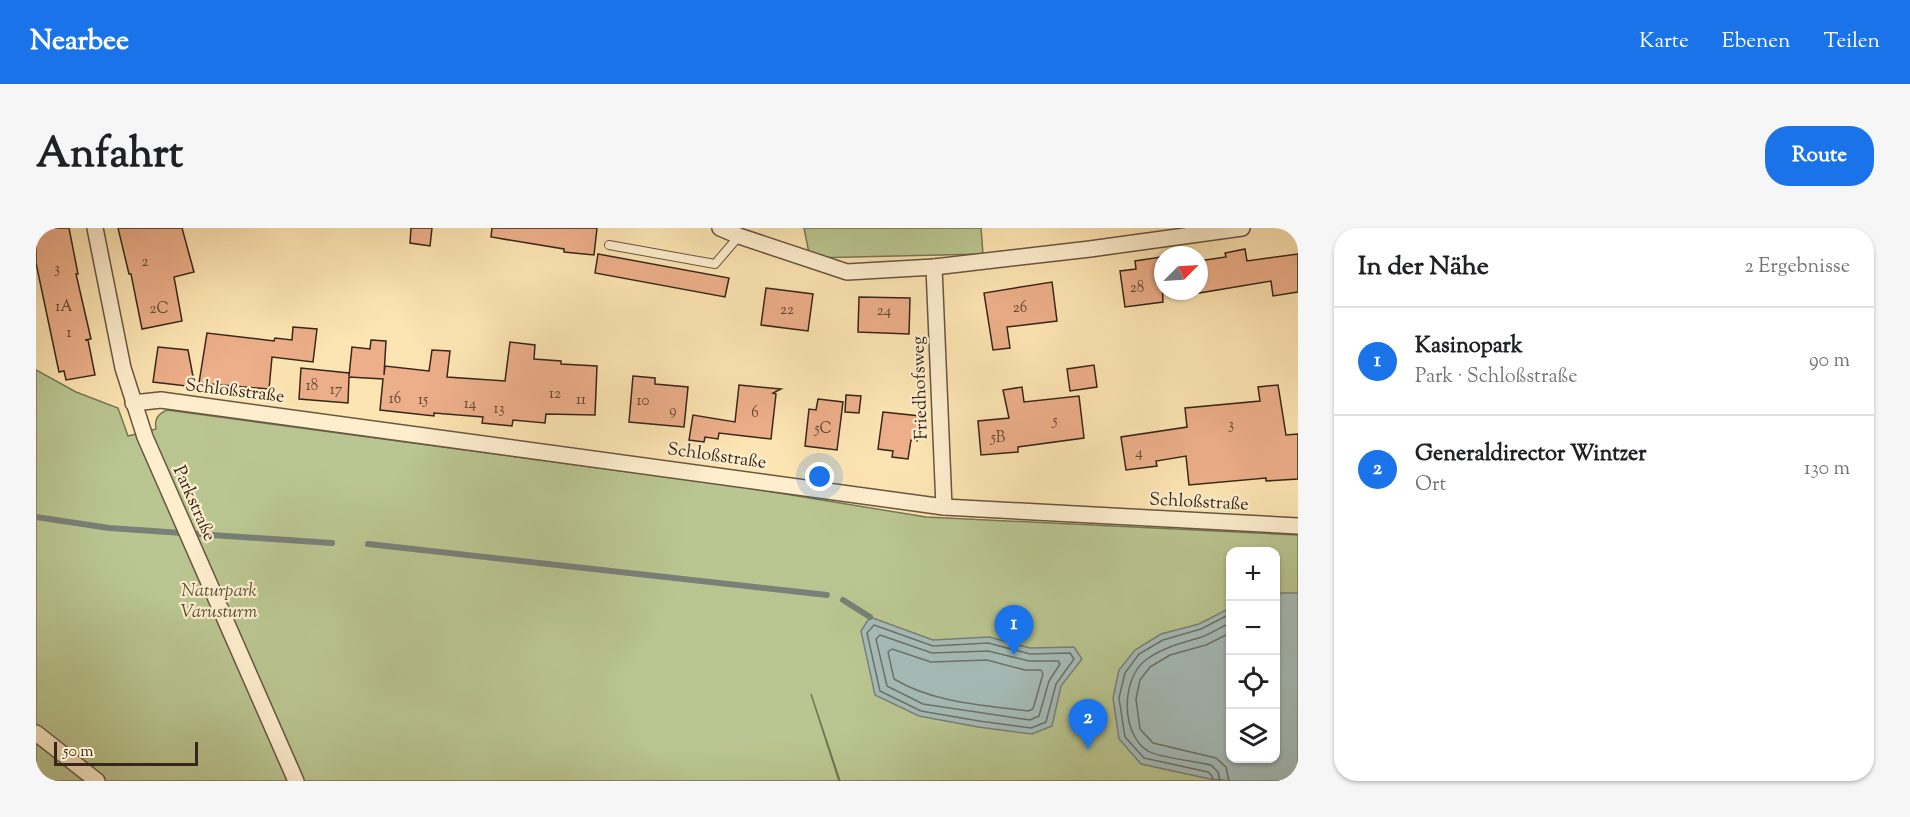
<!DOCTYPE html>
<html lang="de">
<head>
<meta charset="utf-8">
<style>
  :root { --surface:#fff; --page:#f6f6f6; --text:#202124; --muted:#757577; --line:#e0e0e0; --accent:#1a73e8 }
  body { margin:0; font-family:"Sorts Mill Goudy",serif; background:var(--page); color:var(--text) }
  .controls { position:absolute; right:18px; bottom:18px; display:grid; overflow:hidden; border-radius:12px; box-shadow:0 2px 4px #0004 }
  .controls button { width:54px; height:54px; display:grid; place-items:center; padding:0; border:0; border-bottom:2px solid var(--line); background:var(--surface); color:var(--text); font:30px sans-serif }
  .compass { position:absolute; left:1118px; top:18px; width:54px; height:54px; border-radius:50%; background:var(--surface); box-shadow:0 2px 4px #0004; rotate:66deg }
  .scale { position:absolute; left:18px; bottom:15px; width:144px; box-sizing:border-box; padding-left:6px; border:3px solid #372619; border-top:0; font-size:16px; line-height:21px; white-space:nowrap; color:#372619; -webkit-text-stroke:4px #feeece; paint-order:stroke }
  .you { position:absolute; left:784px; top:249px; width:21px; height:21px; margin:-15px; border:4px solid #fff; border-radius:50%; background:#1a73e8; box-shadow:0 0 0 9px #1a73e833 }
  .badge { display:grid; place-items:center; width:39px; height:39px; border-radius:50%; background:var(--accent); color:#fff; font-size:20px; font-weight:700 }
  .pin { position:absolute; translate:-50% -50px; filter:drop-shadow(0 2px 3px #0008) }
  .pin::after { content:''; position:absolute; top:32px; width:21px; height:18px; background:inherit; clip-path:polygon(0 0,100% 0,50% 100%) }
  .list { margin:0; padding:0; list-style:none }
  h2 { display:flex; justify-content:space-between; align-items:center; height:78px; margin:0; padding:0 24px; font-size:26px }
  h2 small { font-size:20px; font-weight:400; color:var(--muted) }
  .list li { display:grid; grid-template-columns:39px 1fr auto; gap:18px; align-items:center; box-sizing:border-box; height:108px; padding:0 24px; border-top:2px solid var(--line) }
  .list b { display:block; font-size:22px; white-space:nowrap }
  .list p { margin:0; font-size:20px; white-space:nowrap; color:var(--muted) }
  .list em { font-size:20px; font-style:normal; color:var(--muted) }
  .icon { flex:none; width:33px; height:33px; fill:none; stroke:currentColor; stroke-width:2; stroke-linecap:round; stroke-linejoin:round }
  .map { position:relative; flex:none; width:1262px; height:553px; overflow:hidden; border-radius:24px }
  header { display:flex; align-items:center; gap:36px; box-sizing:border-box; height:84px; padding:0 30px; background:var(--accent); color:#fff }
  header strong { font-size:28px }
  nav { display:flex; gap:33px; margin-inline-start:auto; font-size:21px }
  .intro { display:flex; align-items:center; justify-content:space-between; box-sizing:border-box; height:144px; padding:0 36px }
  h1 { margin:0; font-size:42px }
  .button { padding:15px 27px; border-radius:24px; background:var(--accent); color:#fff; font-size:21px; font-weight:700 }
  main { display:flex; gap:36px; padding:0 36px }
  aside { flex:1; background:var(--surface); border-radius:24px; box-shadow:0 2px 4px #0004 }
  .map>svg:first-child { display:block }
  .green { fill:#bac691; stroke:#787655; stroke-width:1.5; fill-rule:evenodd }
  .water { fill:#a5bcb8; stroke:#798078; stroke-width:1.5 }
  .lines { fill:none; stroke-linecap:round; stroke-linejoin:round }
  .shore { stroke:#6e7168; stroke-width:1.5 }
  .stream { stroke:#798078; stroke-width:6 }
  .building { fill:#edaf8a; stroke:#372619; stroke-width:1.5 }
  .service-casing { stroke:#685640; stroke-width:10 }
  .minor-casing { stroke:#685640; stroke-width:18 }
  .service { stroke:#feeece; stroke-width:8 }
  .minor { stroke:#feeece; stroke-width:15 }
  .labels { text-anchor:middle; stroke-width:4.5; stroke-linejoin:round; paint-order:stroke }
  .number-label { font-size:15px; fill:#644835 }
  .street-label { font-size:18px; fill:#372619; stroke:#feeece }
  .park-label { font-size:18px; font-style:italic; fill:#584e37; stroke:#feeece }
</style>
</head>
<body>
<header>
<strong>Nearbee</strong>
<nav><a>Karte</a><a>Ebenen</a><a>Teilen</a></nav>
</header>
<div class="intro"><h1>Anfahrt</h1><a class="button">Route</a></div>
<main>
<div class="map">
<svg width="1262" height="553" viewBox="0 0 1262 553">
  <rect width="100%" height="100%" fill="#fde5b3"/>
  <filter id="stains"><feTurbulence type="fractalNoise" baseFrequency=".00333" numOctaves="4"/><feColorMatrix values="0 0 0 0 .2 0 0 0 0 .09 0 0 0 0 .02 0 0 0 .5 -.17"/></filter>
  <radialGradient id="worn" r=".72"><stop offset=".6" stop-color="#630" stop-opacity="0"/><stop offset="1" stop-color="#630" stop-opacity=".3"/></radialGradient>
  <g class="green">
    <path d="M 768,0 L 945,0 L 947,26 L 774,30 Z"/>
    <path d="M 0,142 L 40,164 L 82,180 L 92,208 L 120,201 C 118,191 122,186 131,182 L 706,259 L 890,289 L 1262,307 L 1262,553 L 804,553 L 775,466 L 803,553 L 0,553 ZM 1194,323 L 1240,323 L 1240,530 L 1194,530 Z"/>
  </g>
  <g class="water">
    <path d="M 1246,365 L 1262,365 L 1262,553 L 1195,553 L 1174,551 L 1105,536 L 1083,511 L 1077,470 L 1083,442 L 1099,422 L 1125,406 L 1163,396 L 1194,380 L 1194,530 L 1240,530 L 1240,367 Z"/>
    <path d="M 834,389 L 897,412 L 953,409 L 994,420 L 1038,419 L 1046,431 L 1025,458 L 1016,498 L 996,506 L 942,499 L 883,488 L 839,467 L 825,403 Z"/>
  </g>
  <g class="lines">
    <g class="shore">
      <path d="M 838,397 L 897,418 L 952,415 L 994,426 L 1034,425 L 1038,431 L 1020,456 L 1010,494 L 995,500 L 943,493 L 885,483 L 844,463 L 831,405 Z"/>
      <path d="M 844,407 L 896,425 L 952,423 L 993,433 L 1022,433 L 1024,436 L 1013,453 L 1003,488 L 994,492 L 887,476 L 851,458 L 840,411 Z"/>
      <path d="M 856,421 L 895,434 L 951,432 L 989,442 L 1005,442 L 1007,446 L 997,481 L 992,483 C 947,477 898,475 858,451 L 852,424 Z"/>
      <path d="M 1177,553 L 1176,548 L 1172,544 L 1108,530 L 1089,509 L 1083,470 L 1089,445 L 1103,426 L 1127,412 L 1165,401 L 1194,386"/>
      <path d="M 1184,553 L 1182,544 L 1175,537 C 1162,534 1121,529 1112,523 C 1084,506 1085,449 1111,431 C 1128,419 1146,415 1166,409 C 1176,405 1185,399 1194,395"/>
      <path d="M 1193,553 L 1190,539 L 1180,530 L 1117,515 L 1104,501 L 1100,471 L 1104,452 L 1114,439 L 1134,427 L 1170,417 L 1194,405"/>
    </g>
    <g class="stream">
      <path d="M 0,289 L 73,300 L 296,315"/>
      <path d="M 332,316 L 791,367"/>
      <path d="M 807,372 L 834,389"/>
    </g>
  </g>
  <g class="building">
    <path d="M 0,0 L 33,0 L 42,46 L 40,46 L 55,111 L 49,112 L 52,112 L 59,147 L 30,152 L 28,143 L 23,144 L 0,35 Z"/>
    <path d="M 82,0 L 146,0 L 158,44 L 138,49 L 146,93 L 106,101 L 95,46 L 93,46 Z"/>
    <path d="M 375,0 L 396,0 L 394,18 L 374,15 Z"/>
    <path d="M 456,0 L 561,0 L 558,27 L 528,24 L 528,21 L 455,9 Z"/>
    <path d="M 1209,21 L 1211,33 L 1262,26 L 1262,64 L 1237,68 L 1235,53 L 1163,65 L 1163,33 L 1190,29 L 1189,25 Z"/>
    <path d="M 562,26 L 693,50 L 689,69 L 559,45 Z"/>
    <path d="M 1125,29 L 1127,74 L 1089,79 L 1084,43 L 1100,41 L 1099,33 Z"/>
    <path d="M 1016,54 L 1021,93 L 971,99 L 974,120 L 957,122 L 948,65 Z"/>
    <path d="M 730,60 L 777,66 L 772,103 L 725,97 Z"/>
    <path d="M 823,69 L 874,70 L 873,106 L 822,104 Z"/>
    <path d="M 257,99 L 281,101 L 277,134 L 236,129 L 233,161 L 163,155 L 171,105 L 238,113 L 239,110 L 256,112 Z"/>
    <path d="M 335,112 L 350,113 L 348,147 L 349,138 L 393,143 L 396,122 L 414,123 L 411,149 L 469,153 L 474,114 L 499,117 L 498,131 L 525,133 L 525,136 L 561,138 L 559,187 L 510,186 L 509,195 L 477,192 L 476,198 L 446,195 L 447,189 L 398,185 L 398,188 L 344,182 L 347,151 L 313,149 L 312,175 L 263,171 L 265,140 L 313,145 L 313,148 L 316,119 L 334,121 Z"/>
    <path d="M 122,119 L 152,122 L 159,159 L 117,154 Z"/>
    <path d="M 1058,137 L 1061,159 L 1034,163 L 1031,141 Z"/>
    <path d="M 597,148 L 619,150 L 619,156 L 652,159 L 648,199 L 593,194 Z"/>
    <path d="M 703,157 L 745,161 L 737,165 L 740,166 L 735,211 L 683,205 L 682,211 L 669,209 L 668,214 L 653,212 L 657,187 L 699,194 Z"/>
    <path d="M 1242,157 L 1250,207 L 1262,206 L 1262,251 L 1230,253 L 1230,250 L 1153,257 L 1150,228 L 1120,233 L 1121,238 L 1090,242 L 1085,209 L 1151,199 L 1149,180 L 1224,173 L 1222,159 Z"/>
    <path d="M 986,159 L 988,174 L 1043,168 L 1048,210 L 982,219 L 982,224 L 945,227 L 942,193 L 973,190 L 967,162 Z"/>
    <path d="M 810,167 L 825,168 L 823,185 L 809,184 Z"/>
    <path d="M 782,171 L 807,174 L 801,222 L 769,218 L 773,181 L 780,182 Z"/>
    <path d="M 847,184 L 884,188 L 881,213 L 875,212 L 872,231 L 856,229 L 857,223 L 842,221 Z"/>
  </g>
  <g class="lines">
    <defs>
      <path id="service" d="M 573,17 L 679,36 L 703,8"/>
      <g id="minor">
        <path d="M 59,0 L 87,140 L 109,209 L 260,553"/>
        <path d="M 684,0 L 703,8 L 811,44 L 898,39 L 1054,21 L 1206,0"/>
        <path d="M 898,39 L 908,279"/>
        <path d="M 97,175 L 125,172 L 908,279 L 1262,298"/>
        <path d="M 0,505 L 61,553"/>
      </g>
    </defs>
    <use href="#service" class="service-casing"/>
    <use href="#minor" class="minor-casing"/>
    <use href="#service" class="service"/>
    <use href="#minor" class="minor"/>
  </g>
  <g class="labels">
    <g class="number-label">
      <text x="109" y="38">2</text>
      <text x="21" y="45">3</text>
      <text x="1101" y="64">28</text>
      <text x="28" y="83">1A</text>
      <text x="984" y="84">26</text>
      <text x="123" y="85">2C</text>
      <text x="751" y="86">22</text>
      <text x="848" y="87">24</text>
      <text x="33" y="109">1</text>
      <text x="276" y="162">18</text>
      <text x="300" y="166">17</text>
      <text x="519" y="170">12</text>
      <text x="359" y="175">16</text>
      <text x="387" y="176">15</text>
      <text x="545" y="176">11</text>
      <text x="607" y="177">10</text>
      <text x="434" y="180">14</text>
      <text x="463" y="185">13</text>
      <text x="637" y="187">9</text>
      <text x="719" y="189">6</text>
      <text x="1019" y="197">5</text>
      <text x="1195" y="201">3</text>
      <text x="787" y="205">5C</text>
      <text x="962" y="214">5B</text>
      <text x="1103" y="229">4</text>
    </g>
    <g class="street-label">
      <text transform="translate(883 160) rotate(-92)" y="6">Friedhofsweg</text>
      <text transform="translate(199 162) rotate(7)" y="6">Schloßstraße</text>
      <text transform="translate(681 227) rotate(8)" y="6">Schloßstraße</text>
      <text transform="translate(1163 273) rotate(3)" y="6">Schloßstraße</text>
      <text transform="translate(159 275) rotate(66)" y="6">Parkstraße</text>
    </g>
    <g class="park-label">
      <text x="183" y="368">Naturpark<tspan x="183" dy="21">Varusturm</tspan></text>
    </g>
  </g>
  <rect width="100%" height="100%" filter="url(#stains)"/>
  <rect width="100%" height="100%" fill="url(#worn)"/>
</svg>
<div class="controls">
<button>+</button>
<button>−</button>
<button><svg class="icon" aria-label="locate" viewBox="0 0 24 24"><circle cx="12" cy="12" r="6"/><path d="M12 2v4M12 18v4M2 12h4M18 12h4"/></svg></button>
<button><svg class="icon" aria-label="layers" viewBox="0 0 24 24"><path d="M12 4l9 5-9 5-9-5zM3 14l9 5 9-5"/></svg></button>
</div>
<svg class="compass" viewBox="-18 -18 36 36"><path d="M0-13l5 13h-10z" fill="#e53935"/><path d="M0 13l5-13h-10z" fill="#757577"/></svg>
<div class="scale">50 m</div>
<div class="you"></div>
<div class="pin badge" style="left:978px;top:427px">1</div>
<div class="pin badge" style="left:1052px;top:521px">2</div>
</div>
<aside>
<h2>In der Nähe<small>2 Ergebnisse</small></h2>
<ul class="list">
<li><span class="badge">1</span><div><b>Kasinopark</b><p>Park · Schloßstraße</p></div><em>90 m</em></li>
<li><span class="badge">2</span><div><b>Generaldirector Wintzer</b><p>Ort</p></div><em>130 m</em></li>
</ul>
</aside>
</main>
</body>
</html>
